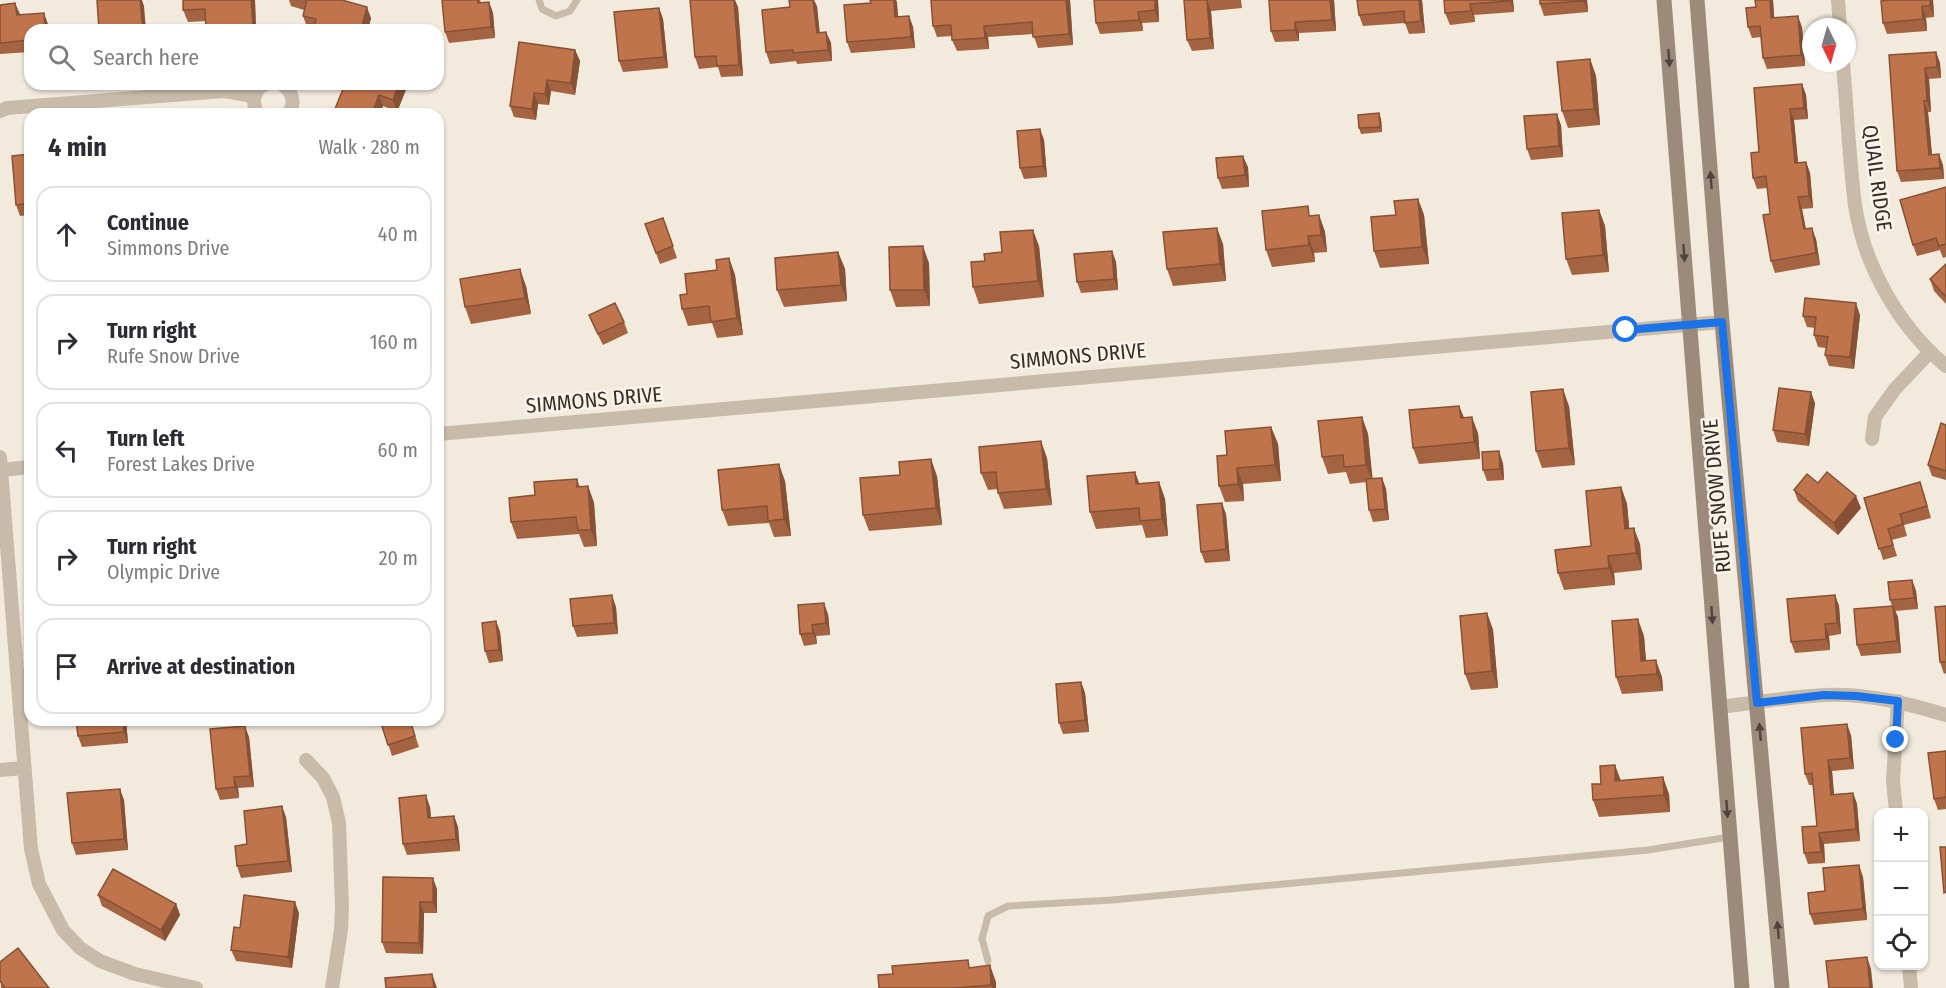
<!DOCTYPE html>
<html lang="en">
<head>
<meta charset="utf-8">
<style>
  :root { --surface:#fff; --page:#f2f2f3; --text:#2b2b33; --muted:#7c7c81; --line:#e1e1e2 }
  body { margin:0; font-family:"Fira Sans Condensed",sans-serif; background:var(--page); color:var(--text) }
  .controls { position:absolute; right:18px; bottom:18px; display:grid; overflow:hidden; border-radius:12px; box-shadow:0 2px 4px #0004 }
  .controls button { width:54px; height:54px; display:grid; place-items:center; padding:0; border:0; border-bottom:2px solid var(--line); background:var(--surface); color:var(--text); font:30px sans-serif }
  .compass { position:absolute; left:1802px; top:18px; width:54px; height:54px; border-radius:50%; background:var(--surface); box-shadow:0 2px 4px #0004; rotate:175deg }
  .stop { position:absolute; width:18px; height:18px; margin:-14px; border:4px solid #1a73e8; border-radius:50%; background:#fff }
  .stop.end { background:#1a73e8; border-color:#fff; box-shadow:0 2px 6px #0008 }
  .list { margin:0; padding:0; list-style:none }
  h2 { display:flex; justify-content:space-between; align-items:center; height:78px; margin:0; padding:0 24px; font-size:26px }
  h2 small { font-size:20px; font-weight:400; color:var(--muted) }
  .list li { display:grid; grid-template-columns:39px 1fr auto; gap:18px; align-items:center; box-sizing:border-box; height:96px; margin:0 12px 12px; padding:0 12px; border:2px solid var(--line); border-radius:18px }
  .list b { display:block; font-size:22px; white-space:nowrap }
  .list p { margin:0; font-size:20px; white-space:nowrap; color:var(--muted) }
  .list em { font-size:20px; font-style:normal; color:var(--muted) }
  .icon { flex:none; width:33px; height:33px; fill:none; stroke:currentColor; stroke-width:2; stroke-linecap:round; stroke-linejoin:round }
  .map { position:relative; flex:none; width:1946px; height:988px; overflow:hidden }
  .search { position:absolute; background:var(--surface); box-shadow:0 2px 4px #0004; left:24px; top:24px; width:420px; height:66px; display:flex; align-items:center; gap:15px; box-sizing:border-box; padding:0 21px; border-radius:18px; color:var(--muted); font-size:22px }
  .panel { position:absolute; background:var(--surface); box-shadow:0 2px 4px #0004; left:24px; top:108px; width:420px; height:618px; border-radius:18px }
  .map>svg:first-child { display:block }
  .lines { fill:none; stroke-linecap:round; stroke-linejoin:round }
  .lane { stroke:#c8bba9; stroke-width:7 }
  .street { stroke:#c8bba9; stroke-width:14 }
  .secondary { stroke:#9c8a7b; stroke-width:15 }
  .wall { fill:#a56441 }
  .shaded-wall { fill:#865135 }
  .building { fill:#c0744c; stroke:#865135; stroke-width:1.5 }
  .oneway { fill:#50453e }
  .route { stroke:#1a73e8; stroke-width:8 }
  .labels { text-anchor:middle; stroke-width:5; stroke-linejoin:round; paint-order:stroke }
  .street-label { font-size:21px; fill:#362e29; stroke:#f9f3e9 }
</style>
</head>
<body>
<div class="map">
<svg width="1946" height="988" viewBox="0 0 1946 988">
  <rect width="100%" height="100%" fill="#f1eadd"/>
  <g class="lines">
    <g class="lane">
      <path d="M 539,0 L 542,9 L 556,16 L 570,11 L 577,0"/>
      <path d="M 988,961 L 982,939 L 988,916 L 1008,906 L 1112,900 L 1648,850 L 1729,837"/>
    </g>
    <g class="street">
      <path d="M 1838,0 L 1840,27"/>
      <path d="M 1843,63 C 1847,110 1849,158 1855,205 C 1864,266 1899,327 1946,366"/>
      <path d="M 281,84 C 293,91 296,103 288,114"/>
      <path d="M 0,111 L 7,108 L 224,91 L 254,96"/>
      <path d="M 258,114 C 251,102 253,90 266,84"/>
      <path d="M 438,434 L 1722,322"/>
      <path d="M 1872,439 L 1875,417 L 1895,389 L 1930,352"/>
      <path d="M 0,457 L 31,849 L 39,884 L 63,930 L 80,948 L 100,961 L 135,974 L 196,988"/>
      <path d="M 1,470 L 30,467"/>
      <path d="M 1719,707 C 1754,703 1789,697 1824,695 C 1866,693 1906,703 1946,715"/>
      <path d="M 306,760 L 323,778 L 333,797 L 339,823 L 342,907 L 341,930 L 332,988"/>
      <path d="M 0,770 L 24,768"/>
      <path d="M 1896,812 L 1893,780 L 1898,701"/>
      <path d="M 1909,966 L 1911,988"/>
    </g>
    <g class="secondary">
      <path d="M 1664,0 L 1742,988"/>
      <path d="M 1697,0 L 1722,322 L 1782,988"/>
    </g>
  </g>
  <g class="wall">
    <path d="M 183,0 L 255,0 L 256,30 L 207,30 L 206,21 L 188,22 L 183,10 Z"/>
    <path d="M 289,0 L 342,0 L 371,18 L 368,30 L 313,30 L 313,28 L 307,27 L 303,16 L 304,10 L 291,6 Z"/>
    <path d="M 442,0 L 480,0 L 481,3 L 489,2 L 493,13 L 495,38 L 449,43 L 445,32 Z"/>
    <path d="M 870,0 L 896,0 L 898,17 L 909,16 L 913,27 L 915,48 L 851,53 L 847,42 L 871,3 Z"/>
    <path d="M 1070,0 L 1073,45 L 1038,48 L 1033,34 L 988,37 L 989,49 L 957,51 L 952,40 L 952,36 L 937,37 L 933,26 Z"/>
    <path d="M 1158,0 L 1159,22 L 1142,23 L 1143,31 L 1100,34 L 1096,23 Z"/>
    <path d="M 1184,0 L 1241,0 L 1242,8 L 1211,11 L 1214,49 L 1192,51 L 1187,40 Z"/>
    <path d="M 1334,0 L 1336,31 L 1299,33 L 1299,41 L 1275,42 L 1271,31 Z"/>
    <path d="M 1357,0 L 1422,0 L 1425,33 L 1409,34 L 1405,23 L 1363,26 L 1359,15 Z"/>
    <path d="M 1444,0 L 1513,0 L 1514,12 L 1474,15 L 1475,22 L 1450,25 L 1445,13 Z"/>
    <path d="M 1540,0 L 1587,0 L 1588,12 L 1544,16 L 1540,4 Z"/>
    <path d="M 1755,0 L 1776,0 L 1773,0 L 1774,18 L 1802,27 L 1805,66 L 1767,69 L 1763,58 L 1761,37 L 1752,38 L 1748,27 L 1756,7 Z"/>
    <path d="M 1891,0 L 1933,0 L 1934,17 L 1926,18 L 1927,31 L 1887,34 L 1883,23 Z"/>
    <path d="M 0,5 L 20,15 L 48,24 L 30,30 L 30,52 L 0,54 Z"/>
    <path d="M 817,6 L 819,33 L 826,32 L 831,43 L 832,61 L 797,64 L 796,61 L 770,64 L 766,52 Z"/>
    <path d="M 738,7 L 743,76 L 721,77 L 718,67 L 699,69 L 695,57 Z"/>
    <path d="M 659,8 L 663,19 L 668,68 L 623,72 L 619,61 Z"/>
    <path d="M 575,50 L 580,61 L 575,95 L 551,91 L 549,105 L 538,104 L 536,120 L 514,117 L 510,106 Z"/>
    <path d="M 1936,52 L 1940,63 L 1941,78 L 1929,79 L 1931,112 L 1928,112 L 1932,155 L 1943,165 L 1944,179 L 1901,182 L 1897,171 L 1889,55 Z"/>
    <path d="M 1590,59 L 1596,76 L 1600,125 L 1568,128 L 1562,111 Z"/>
    <path d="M 345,84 L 407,87 L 397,112 L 383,106 L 380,114 L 333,114 Z"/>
    <path d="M 1802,84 L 1806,95 L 1808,119 L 1794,120 L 1798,162 L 1806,162 L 1810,173 L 1813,208 L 1802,209 L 1806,229 L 1816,239 L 1820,265 L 1775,273 L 1771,261 L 1770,214 L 1767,188 L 1757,189 L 1753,178 L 1759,152 Z"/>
    <path d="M 1379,113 L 1381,119 L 1382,132 L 1361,134 L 1359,128 Z"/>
    <path d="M 1561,125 L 1563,157 L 1531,160 L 1527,149 Z"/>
    <path d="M 1040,129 L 1044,140 L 1047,177 L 1024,179 L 1020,168 Z"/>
    <path d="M 30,154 L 30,215 L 20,216 L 16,205 Z"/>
    <path d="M 1248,167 L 1249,187 L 1222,189 L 1218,178 Z"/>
    <path d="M 1946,187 L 1946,257 L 1943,258 L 1940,250 L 1917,256 L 1913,245 Z"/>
    <path d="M 1418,199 L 1424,215 L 1429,264 L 1380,268 L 1374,251 L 1396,215 Z"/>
    <path d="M 1599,210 L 1605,226 L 1609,272 L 1572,275 L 1566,259 Z"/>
    <path d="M 1319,215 L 1325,232 L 1327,252 L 1314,253 L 1315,262 L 1272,267 L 1266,250 L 1311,216 Z"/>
    <path d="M 663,218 L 677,258 L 660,264 L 645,224 Z"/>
    <path d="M 1223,244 L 1226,281 L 1173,286 L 1167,269 Z"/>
    <path d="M 1039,246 L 1044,297 L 979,304 L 973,287 L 985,261 L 1002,252 Z"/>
    <path d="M 1112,251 L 1116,262 L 1118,290 L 1081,293 L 1077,282 Z"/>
    <path d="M 838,252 L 845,269 L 847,301 L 784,307 L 777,290 Z"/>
    <path d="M 729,258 L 735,275 L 743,335 L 717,338 L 712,323 L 688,326 L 682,309 L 687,294 L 717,270 Z"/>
    <path d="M 929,263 L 930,306 L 896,307 L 890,290 Z"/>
    <path d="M 1946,264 L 1946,304 L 1934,291 L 1930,279 Z"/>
    <path d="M 526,286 L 531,314 L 471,324 L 465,307 Z"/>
    <path d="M 589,315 L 624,322 L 628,333 L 603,345 L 594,327 Z"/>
    <path d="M 1860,315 L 1854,369 L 1829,366 L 1825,355 L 1826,348 L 1818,347 L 1814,335 L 1815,328 L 1807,327 L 1803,316 Z"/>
    <path d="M 1815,403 L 1809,446 L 1777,442 L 1773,430 Z"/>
    <path d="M 1569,406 L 1575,465 L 1542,468 L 1536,451 Z"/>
    <path d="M 1362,417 L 1368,434 L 1372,479 L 1382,478 L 1386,489 L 1389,520 L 1373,522 L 1369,510 L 1366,482 L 1350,484 L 1346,472 L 1328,474 L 1322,457 Z"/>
    <path d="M 1946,425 L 1946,480 L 1932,476 L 1928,465 Z"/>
    <path d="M 1271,427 L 1278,444 L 1281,481 L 1243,484 L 1244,501 L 1225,502 L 1219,486 L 1227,455 Z"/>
    <path d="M 1478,433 L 1480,459 L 1419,464 L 1413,448 Z"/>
    <path d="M 1047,458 L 1052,505 L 1004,509 L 998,493 L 998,489 L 988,490 L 981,473 Z"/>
    <path d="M 1503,463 L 1504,480 L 1487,481 L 1483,470 Z"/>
    <path d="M 1135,472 L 1139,484 L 1159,482 L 1165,499 L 1168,536 L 1146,538 L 1142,525 L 1096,529 L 1090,512 Z"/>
    <path d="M 900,475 L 937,476 L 942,525 L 869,531 L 863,515 Z"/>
    <path d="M 577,479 L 580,487 L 588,486 L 594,503 L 597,546 L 584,547 L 579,534 L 517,539 L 511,522 L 535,495 Z"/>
    <path d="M 785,481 L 791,536 L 774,537 L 769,523 L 728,526 L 722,510 Z"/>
    <path d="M 1818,483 L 1861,508 L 1838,535 L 1798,501 L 1794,490 Z"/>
    <path d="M 1621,487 L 1627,504 L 1629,528 L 1640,544 L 1642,570 L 1614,573 L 1615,585 L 1564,590 L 1558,573 L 1591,546 Z"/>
    <path d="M 1924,493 L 1931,518 L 1904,525 L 1907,536 L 1892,540 L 1897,556 L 1883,560 L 1864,498 Z"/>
    <path d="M 1226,514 L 1230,561 L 1205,563 L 1201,552 Z"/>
    <path d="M 1912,580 L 1916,591 L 1918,609 L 1895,611 L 1898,617 L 1901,653 L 1861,656 L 1857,645 L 1892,606 L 1890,600 Z"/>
    <path d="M 1835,595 L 1839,606 L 1841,634 L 1829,636 L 1830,650 L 1795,653 L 1791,642 Z"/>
    <path d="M 798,605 L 828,614 L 830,635 L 816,636 L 817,644 L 804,646 L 800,634 Z"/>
    <path d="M 1946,606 L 1946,673 L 1944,674 L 1940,662 Z"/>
    <path d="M 616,607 L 618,634 L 577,637 L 573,626 Z"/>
    <path d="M 1487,613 L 1493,630 L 1498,688 L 1471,690 L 1465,674 Z"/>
    <path d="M 496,621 L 500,632 L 503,661 L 489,663 L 485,651 Z"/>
    <path d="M 1644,636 L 1646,661 L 1662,677 L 1663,691 L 1622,694 L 1616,677 Z"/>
    <path d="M 1081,682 L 1085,693 L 1089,732 L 1063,734 L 1059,723 Z"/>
    <path d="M 76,720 L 126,720 L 128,743 L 82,747 L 78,736 Z"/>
    <path d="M 380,720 L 410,720 L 419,747 L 392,756 Z"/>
    <path d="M 1851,735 L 1854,769 L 1832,771 L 1834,794 L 1853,793 L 1857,804 L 1860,841 L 1824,844 L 1825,863 L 1808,864 L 1804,853 L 1817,826 L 1813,785 L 1809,785 L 1805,774 Z"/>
    <path d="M 249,737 L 254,787 L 238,788 L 239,798 L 220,800 L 216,789 Z"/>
    <path d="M 1946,751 L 1946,809 L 1938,810 L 1934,799 Z"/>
    <path d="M 1615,765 L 1620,780 L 1669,794 L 1670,812 L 1599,817 L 1593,800 L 1601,784 Z"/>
    <path d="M 124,800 L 128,850 L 76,855 L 72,843 Z"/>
    <path d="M 430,807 L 431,818 L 454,816 L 458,827 L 460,851 L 407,855 L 403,844 Z"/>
    <path d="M 286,817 L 292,872 L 241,878 L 237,866 L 247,844 Z"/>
    <path d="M 383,877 L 437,889 L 437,913 L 424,913 L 423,954 L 386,953 L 382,942 Z"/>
    <path d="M 1863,877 L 1867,920 L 1814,925 L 1810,914 L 1825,891 Z"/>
    <path d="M 98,895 L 176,904 L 180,915 L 165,941 L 102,906 Z"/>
    <path d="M 299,913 L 292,968 L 236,961 L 231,950 L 240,928 Z"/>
    <path d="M 0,962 L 49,988 L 1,988 Z"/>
    <path d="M 971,967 L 996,982 L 996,988 L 879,988 Z"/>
  </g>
  <g class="shaded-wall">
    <path d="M 140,0 L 142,0 L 144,6 L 146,30 L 143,30 Z"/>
    <path d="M 251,0 L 255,0 L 256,30 L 254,30 L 253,25 Z"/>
    <path d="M 734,0 L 735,0 L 738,7 L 743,76 L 739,65 Z"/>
    <path d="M 813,0 L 814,0 L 817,6 L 821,44 L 817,33 Z"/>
    <path d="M 894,0 L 896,0 L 897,2 L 899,28 L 895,17 Z"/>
    <path d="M 1066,0 L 1070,0 L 1073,45 L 1069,34 Z"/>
    <path d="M 1155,0 L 1158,0 L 1159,22 L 1155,10 Z"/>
    <path d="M 1207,0 L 1211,11 L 1214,49 L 1210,38 Z"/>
    <path d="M 1330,0 L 1334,0 L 1336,31 L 1332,20 Z"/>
    <path d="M 1419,0 L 1422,0 L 1425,33 L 1421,21 Z"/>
    <path d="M 1510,0 L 1513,0 L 1514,12 Z"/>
    <path d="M 1583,0 L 1587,0 L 1588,12 Z"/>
    <path d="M 1770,0 L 1773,0 L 1775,29 L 1771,18 Z"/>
    <path d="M 1930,0 L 1933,0 L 1934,17 L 1930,6 Z"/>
    <path d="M 489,2 L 493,13 L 495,38 L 491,27 Z"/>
    <path d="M 15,3 L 20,14 L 21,27 L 17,15 Z"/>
    <path d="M 1470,4 L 1474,15 L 1475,22 L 1471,11 Z"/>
    <path d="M 1922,6 L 1926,18 L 1927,31 L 1923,19 Z"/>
    <path d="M 367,7 L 371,18 L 368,30 L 361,30 Z"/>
    <path d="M 659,8 L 663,19 L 668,68 L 664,57 Z"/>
    <path d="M 1138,12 L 1142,23 L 1143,31 L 1139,20 Z"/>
    <path d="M 44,13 L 48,24 L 48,30 L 45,30 Z"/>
    <path d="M 909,16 L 913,27 L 915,48 L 911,37 Z"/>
    <path d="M 1798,16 L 1802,27 L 1805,66 L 1801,55 Z"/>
    <path d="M 1295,22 L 1299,33 L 1299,41 L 1295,30 Z"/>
    <path d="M 984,26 L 988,37 L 989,49 L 985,38 Z"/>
    <path d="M 826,32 L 831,43 L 832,61 L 828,50 Z"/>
    <path d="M 575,50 L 580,61 L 575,95 L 571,83 Z"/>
    <path d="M 1936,52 L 1940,63 L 1941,78 L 1937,67 Z"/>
    <path d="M 1590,59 L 1596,76 L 1600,125 L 1594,109 Z"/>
    <path d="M 1925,68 L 1929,79 L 1931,112 L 1927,101 Z"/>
    <path d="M 547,80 L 551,91 L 549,105 L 545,94 Z"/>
    <path d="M 399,84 L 406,84 L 407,87 L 397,112 L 393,100 Z"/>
    <path d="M 1802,84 L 1806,95 L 1808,119 L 1804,108 Z"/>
    <path d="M 534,93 L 538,104 L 536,120 L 532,109 Z"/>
    <path d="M 379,95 L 383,106 L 380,114 L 372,114 Z"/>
    <path d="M 1924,101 L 1928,112 L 1933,166 L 1929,155 Z"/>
    <path d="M 1790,109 L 1794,120 L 1799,174 L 1795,163 Z"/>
    <path d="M 1379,113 L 1381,119 L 1382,132 L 1380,127 Z"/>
    <path d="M 1557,114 L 1561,125 L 1563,157 L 1559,146 Z"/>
    <path d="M 1040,129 L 1044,140 L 1047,177 L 1043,166 Z"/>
    <path d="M 1939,154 L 1943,165 L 1944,179 L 1940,168 Z"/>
    <path d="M 1243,156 L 1248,167 L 1249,187 L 1245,175 Z"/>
    <path d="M 1806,162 L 1810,173 L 1813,208 L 1809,196 Z"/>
    <path d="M 1798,197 L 1802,209 L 1808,241 L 1804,229 Z"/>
    <path d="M 1418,199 L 1424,215 L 1429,264 L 1422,247 Z"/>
    <path d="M 1599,210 L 1605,226 L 1609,272 L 1603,255 Z"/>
    <path d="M 1319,215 L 1325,232 L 1327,252 L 1321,235 Z"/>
    <path d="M 1217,228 L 1223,244 L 1226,281 L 1220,264 Z"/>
    <path d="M 1812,228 L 1816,239 L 1820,265 L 1816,253 Z"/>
    <path d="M 1033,230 L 1039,246 L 1044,297 L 1038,281 Z"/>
    <path d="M 1308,236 L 1314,253 L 1315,262 L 1309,245 Z"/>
    <path d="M 923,246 L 929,263 L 930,306 L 924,290 Z"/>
    <path d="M 1112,251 L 1116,262 L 1118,290 L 1114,279 Z"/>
    <path d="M 838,252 L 845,269 L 847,301 L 841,285 Z"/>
    <path d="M 729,258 L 735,275 L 743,335 L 737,318 Z"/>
    <path d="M 520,269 L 526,286 L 531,314 L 525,298 Z"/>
    <path d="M 1856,303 L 1860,315 L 1854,369 L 1850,357 Z"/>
    <path d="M 1563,389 L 1569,406 L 1575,465 L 1569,448 Z"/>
    <path d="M 1811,392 L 1815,403 L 1809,446 L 1805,434 Z"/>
    <path d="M 1459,406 L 1466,422 L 1461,418 Z"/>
    <path d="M 1362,417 L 1368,434 L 1373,482 L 1366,465 Z"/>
    <path d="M 1472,417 L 1478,433 L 1480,459 L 1474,442 Z"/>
    <path d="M 1271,427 L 1278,444 L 1281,481 L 1275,465 Z"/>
    <path d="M 1041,441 L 1047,458 L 1052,505 L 1046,489 Z"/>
    <path d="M 1499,451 L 1503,463 L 1504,480 L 1500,469 Z"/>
    <path d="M 931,459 L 937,476 L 942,525 L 936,508 Z"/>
    <path d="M 779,464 L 785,481 L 791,536 L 784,519 Z"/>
    <path d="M 1237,468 L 1243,484 L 1244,501 L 1238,484 Z"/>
    <path d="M 1135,472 L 1141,488 L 1136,484 Z"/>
    <path d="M 1382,478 L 1386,489 L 1389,520 L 1385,509 Z"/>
    <path d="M 1159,482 L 1165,499 L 1168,536 L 1162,519 Z"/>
    <path d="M 588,486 L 594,503 L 597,546 L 591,530 Z"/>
    <path d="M 1621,487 L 1627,504 L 1631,546 L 1625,529 Z"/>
    <path d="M 1856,496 L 1861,508 L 1838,535 L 1834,523 Z"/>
    <path d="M 1222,503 L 1226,514 L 1230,561 L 1226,549 Z"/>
    <path d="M 1634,528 L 1640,544 L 1642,570 L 1636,553 Z"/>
    <path d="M 1608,556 L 1614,573 L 1615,585 L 1609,568 Z"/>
    <path d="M 1912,580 L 1916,591 L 1918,609 L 1914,598 Z"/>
    <path d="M 612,595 L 616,607 L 618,634 L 614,623 Z"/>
    <path d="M 1835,595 L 1839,606 L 1841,634 L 1837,623 Z"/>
    <path d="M 824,603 L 828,614 L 830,635 L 826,623 Z"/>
    <path d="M 1893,606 L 1898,617 L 1901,653 L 1897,641 Z"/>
    <path d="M 1487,613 L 1493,630 L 1498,688 L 1492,671 Z"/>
    <path d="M 1638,619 L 1644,636 L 1647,675 L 1641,661 Z"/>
    <path d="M 496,621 L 500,632 L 503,661 L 499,650 Z"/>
    <path d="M 1825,624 L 1829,636 L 1830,650 L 1826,639 Z"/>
    <path d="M 812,625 L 816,636 L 817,644 L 813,633 Z"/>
    <path d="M 1656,660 L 1662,677 L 1663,691 L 1657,674 Z"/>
    <path d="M 1081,682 L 1085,693 L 1089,732 L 1085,720 Z"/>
    <path d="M 123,720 L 126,720 L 128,743 L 124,732 Z"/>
    <path d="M 1847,724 L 1851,735 L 1854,769 L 1850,758 Z"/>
    <path d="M 245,726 L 249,737 L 254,787 L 250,776 Z"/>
    <path d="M 1828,760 L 1832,771 L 1835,806 L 1831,795 Z"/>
    <path d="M 1615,765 L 1621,781 L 1615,781 Z"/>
    <path d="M 234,777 L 238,788 L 239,798 L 235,787 Z"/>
    <path d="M 1663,777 L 1669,794 L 1670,812 L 1664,795 Z"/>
    <path d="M 120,789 L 124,800 L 128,850 L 124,839 Z"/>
    <path d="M 1853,793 L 1857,804 L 1860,841 L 1856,829 Z"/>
    <path d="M 426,795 L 430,807 L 432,829 L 428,818 Z"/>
    <path d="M 282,806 L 286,817 L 292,872 L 288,861 Z"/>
    <path d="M 454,816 L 458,827 L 460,851 L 456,839 Z"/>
    <path d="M 1819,833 L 1824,844 L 1825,863 L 1821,852 Z"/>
    <path d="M 1859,865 L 1863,877 L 1867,920 L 1863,909 Z"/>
    <path d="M 433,878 L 437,889 L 437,913 L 433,902 Z"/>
    <path d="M 295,902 L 299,913 L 292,968 L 288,957 Z"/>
    <path d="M 420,902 L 424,913 L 423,954 L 419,943 Z"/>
    <path d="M 176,904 L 180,915 L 165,941 L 161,930 Z"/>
    <path d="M 1867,957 L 1871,969 L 1873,988 L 1870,988 Z"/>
    <path d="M 990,965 L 996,982 L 996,988 L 993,988 L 991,985 Z"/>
    <path d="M 432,974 L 436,985 L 437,988 L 434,988 Z"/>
  </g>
  <g class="building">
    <path d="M 97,0 L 140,0 L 143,30 L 99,30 Z"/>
    <path d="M 183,0 L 251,0 L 253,25 L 206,28 L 205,9 L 183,10 Z"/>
    <path d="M 305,0 L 342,0 L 367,7 L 361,30 L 313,30 L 316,19 L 303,16 L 307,0 Z"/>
    <path d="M 442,0 L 478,0 L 478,3 L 489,2 L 491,27 L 445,32 Z"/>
    <path d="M 690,0 L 734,0 L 739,65 L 717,66 L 716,56 L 695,57 Z"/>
    <path d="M 789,0 L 813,0 L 817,33 L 826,32 L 828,50 L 793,53 L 793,50 L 766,52 L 762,10 L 790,7 Z"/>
    <path d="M 870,0 L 894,0 L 895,17 L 909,16 L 911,37 L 847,42 L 844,5 L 871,3 Z"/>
    <path d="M 931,0 L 1066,0 L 1069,34 L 1033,37 L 1032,22 L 984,26 L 985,38 L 952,40 L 951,25 L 933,26 Z"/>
    <path d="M 1094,0 L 1155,0 L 1155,10 L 1138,12 L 1139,20 L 1096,23 Z"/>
    <path d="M 1184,0 L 1207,0 L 1210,38 L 1187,40 Z"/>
    <path d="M 1269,0 L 1330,0 L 1332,20 L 1295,22 L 1295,30 L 1271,31 Z"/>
    <path d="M 1357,0 L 1419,0 L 1421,21 L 1405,23 L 1404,11 L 1359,15 Z"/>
    <path d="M 1444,0 L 1510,0 L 1510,1 L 1470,4 L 1471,11 L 1445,13 Z"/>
    <path d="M 1540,0 L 1583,0 L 1583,1 L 1540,4 Z"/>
    <path d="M 1755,0 L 1770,0 L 1771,18 L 1798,16 L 1801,55 L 1763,58 L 1760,26 L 1748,27 L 1746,8 L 1756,7 Z"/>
    <path d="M 1891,0 L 1930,0 L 1930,6 L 1922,6 L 1923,19 L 1883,23 L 1881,1 Z"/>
    <path d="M 15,3 L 17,15 L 44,13 L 45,30 L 30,30 L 30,40 L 0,43 L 0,5 Z"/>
    <path d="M 659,8 L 664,57 L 619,61 L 614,12 Z"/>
    <path d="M 519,42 L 575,50 L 571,83 L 547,80 L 545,94 L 534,93 L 532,109 L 510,106 Z"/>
    <path d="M 1936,52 L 1937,67 L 1925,68 L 1927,101 L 1924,101 L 1929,155 L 1939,154 L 1940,168 L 1897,171 L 1889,55 Z"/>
    <path d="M 1590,59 L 1594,109 L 1562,111 L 1557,62 Z"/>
    <path d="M 345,84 L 399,84 L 393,100 L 379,95 L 372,114 L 333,114 Z"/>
    <path d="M 1802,84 L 1804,108 L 1790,109 L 1795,163 L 1806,162 L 1809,196 L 1798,197 L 1804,229 L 1812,228 L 1816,253 L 1771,261 L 1763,215 L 1770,214 L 1766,176 L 1753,178 L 1751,153 L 1759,152 L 1754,88 Z"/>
    <path d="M 1379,113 L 1380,127 L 1359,128 L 1358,115 Z"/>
    <path d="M 1557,114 L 1559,146 L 1527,149 L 1524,116 Z"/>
    <path d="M 1040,129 L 1043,166 L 1020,168 L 1017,131 Z"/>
    <path d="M 30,154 L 30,203 L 16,205 L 12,156 Z"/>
    <path d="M 1243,156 L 1245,175 L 1218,178 L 1216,158 Z"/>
    <path d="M 1946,187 L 1946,244 L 1939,246 L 1936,238 L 1913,245 L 1900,200 Z"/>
    <path d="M 1418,199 L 1422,247 L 1374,251 L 1371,217 L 1396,215 L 1394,201 Z"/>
    <path d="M 1308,206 L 1309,216 L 1319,215 L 1321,235 L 1308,236 L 1309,245 L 1266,250 L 1262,211 Z"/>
    <path d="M 1599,210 L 1603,255 L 1566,259 L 1562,213 Z"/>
    <path d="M 663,218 L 673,246 L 656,253 L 645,224 Z"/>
    <path d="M 1217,228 L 1220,264 L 1167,269 L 1163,232 Z"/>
    <path d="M 1033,230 L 1038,281 L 973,287 L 971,262 L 985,261 L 984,254 L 1002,252 L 1000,232 Z"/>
    <path d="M 923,246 L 924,290 L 890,290 L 889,247 Z"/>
    <path d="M 1112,251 L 1114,279 L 1077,282 L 1074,254 Z"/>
    <path d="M 838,252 L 841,285 L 777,290 L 775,258 Z"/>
    <path d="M 729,258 L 737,318 L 711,322 L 709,306 L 682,309 L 680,295 L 687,294 L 685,274 L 717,270 L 716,260 Z"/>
    <path d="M 1946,264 L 1946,297 L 1930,279 Z"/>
    <path d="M 520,269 L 525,298 L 465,307 L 460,279 Z"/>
    <path d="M 28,270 L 30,270 L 30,293 Z"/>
    <path d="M 1805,298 L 1856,303 L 1850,357 L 1825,355 L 1828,337 L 1814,335 L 1816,317 L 1803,316 Z"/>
    <path d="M 615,303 L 624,322 L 598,334 L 589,315 Z"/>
    <path d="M 1779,388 L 1811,392 L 1805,434 L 1773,430 Z"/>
    <path d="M 1563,389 L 1569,448 L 1536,451 L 1531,392 Z"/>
    <path d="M 1459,406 L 1461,418 L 1472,417 L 1474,442 L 1413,448 L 1409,410 Z"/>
    <path d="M 1362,417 L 1366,465 L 1344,467 L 1343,455 L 1322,457 L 1318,421 Z"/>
    <path d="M 1941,423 L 1946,425 L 1946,471 L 1928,465 Z"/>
    <path d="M 1271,427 L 1275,465 L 1237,468 L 1238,484 L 1219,486 L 1217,456 L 1227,455 L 1225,431 Z"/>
    <path d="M 1041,441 L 1046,489 L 998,493 L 996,472 L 981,473 L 979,447 Z"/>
    <path d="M 1499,451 L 1500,469 L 1483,470 L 1482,452 Z"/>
    <path d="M 931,459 L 936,508 L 863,515 L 860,478 L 900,475 L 899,462 Z"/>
    <path d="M 779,464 L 784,519 L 768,521 L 767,506 L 722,510 L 718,470 Z"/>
    <path d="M 1135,472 L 1136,484 L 1159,482 L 1162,519 L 1140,521 L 1139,508 L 1090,512 L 1087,476 Z"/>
    <path d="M 1827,472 L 1856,496 L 1834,523 L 1794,490 L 1807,474 L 1818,483 Z"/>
    <path d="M 1382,478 L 1385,509 L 1369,510 L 1366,479 Z"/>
    <path d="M 577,479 L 577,487 L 588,486 L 591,530 L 578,530 L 576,517 L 511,522 L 509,498 L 535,495 L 534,482 Z"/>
    <path d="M 1920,482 L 1927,506 L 1900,514 L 1903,524 L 1888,529 L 1893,545 L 1879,549 L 1864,498 Z"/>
    <path d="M 1621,487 L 1625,529 L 1634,528 L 1636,553 L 1608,556 L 1609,568 L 1558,573 L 1555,550 L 1591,546 L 1586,491 Z"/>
    <path d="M 1222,503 L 1226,549 L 1201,552 L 1197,505 Z"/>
    <path d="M 1912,580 L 1914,598 L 1890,600 L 1888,582 Z"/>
    <path d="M 612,595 L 614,623 L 573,626 L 570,599 Z"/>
    <path d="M 1835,595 L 1837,623 L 1825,624 L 1826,639 L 1791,642 L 1787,599 Z"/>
    <path d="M 824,603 L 826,623 L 812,625 L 813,633 L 800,634 L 798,605 Z"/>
    <path d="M 1893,606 L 1897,641 L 1857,645 L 1854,609 Z"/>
    <path d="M 1946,606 L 1946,662 L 1940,662 L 1935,607 Z"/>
    <path d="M 1487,613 L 1492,671 L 1465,674 L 1460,616 Z"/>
    <path d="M 1638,619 L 1641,661 L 1656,660 L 1657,674 L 1616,677 L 1612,621 Z"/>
    <path d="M 496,621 L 499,650 L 485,651 L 482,623 Z"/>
    <path d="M 1081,682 L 1085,720 L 1059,723 L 1056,684 Z"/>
    <path d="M 76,720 L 123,720 L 124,732 L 78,736 Z"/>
    <path d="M 380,720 L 410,720 L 415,736 L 388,745 Z"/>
    <path d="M 1847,724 L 1850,758 L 1828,760 L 1831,795 L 1853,793 L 1856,829 L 1819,833 L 1821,852 L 1804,853 L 1802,827 L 1817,826 L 1812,773 L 1805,774 L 1801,728 Z"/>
    <path d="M 245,726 L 250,776 L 234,777 L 235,787 L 216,789 L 210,729 Z"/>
    <path d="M 1946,751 L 1946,797 L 1934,799 L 1928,753 Z"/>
    <path d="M 1615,765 L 1615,781 L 1663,777 L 1664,795 L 1593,800 L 1592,784 L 1601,784 L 1600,766 Z"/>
    <path d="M 120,789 L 124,839 L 72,843 L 67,793 Z"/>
    <path d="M 426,795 L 428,818 L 454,816 L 456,839 L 403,844 L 399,798 Z"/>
    <path d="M 282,806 L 288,861 L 237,866 L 235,846 L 247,844 L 244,811 Z"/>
    <path d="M 1940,847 L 1946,847 L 1946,892 L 1944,893 Z"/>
    <path d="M 1859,865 L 1863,909 L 1810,914 L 1808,893 L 1825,891 L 1823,868 Z"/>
    <path d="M 113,869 L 176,904 L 161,930 L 98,895 Z"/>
    <path d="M 383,877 L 433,878 L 433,902 L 420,902 L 419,943 L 382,942 Z"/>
    <path d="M 244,895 L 295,902 L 288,957 L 231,950 L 234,927 L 240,928 Z"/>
    <path d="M 18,948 L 49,988 L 5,988 L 0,981 L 0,962 Z"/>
    <path d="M 1867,957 L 1870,988 L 1829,988 L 1826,961 Z"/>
    <path d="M 968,960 L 969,968 L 990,965 L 991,985 L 954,988 L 879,988 L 878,975 L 893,974 L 892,966 Z"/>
    <path d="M 432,974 L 434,988 L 386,988 L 385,978 Z"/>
  </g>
  <defs><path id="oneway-solid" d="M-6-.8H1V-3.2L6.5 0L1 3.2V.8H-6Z" transform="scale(1.5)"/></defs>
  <g class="oneway">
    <use href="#oneway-solid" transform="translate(1669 58) rotate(86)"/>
    <use href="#oneway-solid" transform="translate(1711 180) rotate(-94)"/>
    <use href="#oneway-solid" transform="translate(1684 253) rotate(86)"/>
    <use href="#oneway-solid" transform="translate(1712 615) rotate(86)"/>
    <use href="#oneway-solid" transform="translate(1760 732) rotate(-95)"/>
    <use href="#oneway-solid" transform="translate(1727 809) rotate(86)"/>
    <use href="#oneway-solid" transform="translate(1778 930) rotate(-95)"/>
  </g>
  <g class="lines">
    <path class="route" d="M 1626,330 L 1722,322 L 1757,703 L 1824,695 L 1856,696 L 1898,701 L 1896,740"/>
  </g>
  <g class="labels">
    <g class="street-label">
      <text transform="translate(1877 178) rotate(82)" y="7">QUAIL RIDGE</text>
      <text transform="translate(1078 356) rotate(-5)" y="7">SIMMONS DRIVE</text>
      <text transform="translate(594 400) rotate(-5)" y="7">SIMMONS DRIVE</text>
      <text transform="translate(1717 496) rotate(-95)" y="7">RUFE SNOW DRIVE</text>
    </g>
  </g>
</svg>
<div class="controls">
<button>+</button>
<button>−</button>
<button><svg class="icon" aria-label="locate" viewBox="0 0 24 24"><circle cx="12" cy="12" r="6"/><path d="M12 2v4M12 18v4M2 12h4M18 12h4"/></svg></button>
</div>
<svg class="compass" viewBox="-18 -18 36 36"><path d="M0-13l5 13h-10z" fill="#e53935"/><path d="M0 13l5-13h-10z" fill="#7c7c81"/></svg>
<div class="stop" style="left:1626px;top:330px"></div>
<div class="stop end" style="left:1896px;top:740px"></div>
<div class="search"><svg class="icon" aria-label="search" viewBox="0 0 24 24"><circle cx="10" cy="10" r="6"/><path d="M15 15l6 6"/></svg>Search here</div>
<section class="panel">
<h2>4 min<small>Walk · 280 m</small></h2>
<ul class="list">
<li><svg class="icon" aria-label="ahead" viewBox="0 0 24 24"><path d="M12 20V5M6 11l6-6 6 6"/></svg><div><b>Continue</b><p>Simmons Drive</p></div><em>40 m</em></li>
<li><svg class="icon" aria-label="right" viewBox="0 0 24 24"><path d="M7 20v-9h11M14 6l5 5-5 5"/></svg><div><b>Turn right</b><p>Rufe Snow Drive</p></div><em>160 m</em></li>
<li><svg class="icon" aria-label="left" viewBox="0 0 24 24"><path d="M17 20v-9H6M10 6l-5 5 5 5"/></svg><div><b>Turn left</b><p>Forest Lakes Drive</p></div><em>60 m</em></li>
<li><svg class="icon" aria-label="right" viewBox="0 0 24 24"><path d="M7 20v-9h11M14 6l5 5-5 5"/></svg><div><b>Turn right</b><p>Olympic Drive</p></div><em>20 m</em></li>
<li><svg class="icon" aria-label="arrive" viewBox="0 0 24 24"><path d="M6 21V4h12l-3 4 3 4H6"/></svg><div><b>Arrive at destination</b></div></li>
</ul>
</section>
</div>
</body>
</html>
